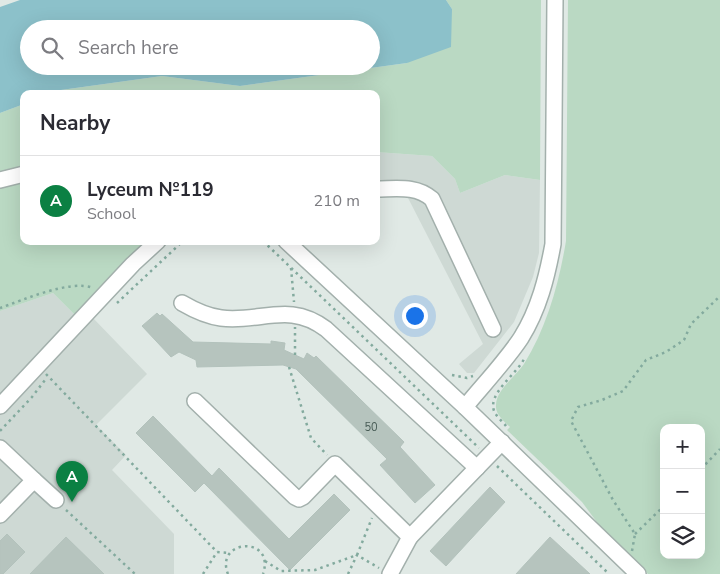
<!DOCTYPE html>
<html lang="en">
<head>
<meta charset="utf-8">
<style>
  :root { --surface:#fff; --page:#f2f2f3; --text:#2b2b33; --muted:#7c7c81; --line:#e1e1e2; --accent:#0b8043 }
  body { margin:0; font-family:"Nunito Sans",sans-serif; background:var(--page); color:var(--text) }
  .controls { position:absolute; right:15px; bottom:15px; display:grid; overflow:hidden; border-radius:10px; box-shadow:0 5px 20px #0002 }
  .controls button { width:45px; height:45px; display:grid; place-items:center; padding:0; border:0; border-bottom:1px solid var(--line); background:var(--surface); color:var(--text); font:25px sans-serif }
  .you { position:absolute; left:414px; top:315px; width:18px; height:18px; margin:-12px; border:4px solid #fff; border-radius:50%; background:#1a73e8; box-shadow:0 0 0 8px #1a73e833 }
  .badge { display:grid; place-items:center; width:32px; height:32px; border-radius:50%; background:var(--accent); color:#fff; font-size:16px; font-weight:700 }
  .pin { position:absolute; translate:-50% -41px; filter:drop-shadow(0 1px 2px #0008) }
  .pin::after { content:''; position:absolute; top:26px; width:18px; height:15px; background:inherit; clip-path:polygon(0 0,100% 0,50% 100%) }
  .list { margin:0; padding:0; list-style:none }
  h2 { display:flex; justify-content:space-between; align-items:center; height:65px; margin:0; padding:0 20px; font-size:21px }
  h2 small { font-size:16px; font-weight:400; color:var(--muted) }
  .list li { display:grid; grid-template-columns:32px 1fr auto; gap:15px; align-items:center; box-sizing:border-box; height:90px; padding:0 20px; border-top:1px solid var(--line) }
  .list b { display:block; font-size:19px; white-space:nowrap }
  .list p { margin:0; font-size:16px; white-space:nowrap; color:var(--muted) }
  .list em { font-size:16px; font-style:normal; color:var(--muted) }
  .icon { flex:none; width:28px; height:28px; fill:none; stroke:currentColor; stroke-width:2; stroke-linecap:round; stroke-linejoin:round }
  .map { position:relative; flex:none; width:720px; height:574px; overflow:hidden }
  .search { position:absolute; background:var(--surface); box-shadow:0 5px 20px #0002; left:20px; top:20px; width:360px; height:55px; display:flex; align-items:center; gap:12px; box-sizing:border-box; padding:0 18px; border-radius:28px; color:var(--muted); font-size:19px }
  .panel { position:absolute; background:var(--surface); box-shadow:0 5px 20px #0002; left:20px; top:90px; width:360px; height:155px; border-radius:10px }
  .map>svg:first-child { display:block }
  .built { fill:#ced9d4 }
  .green { fill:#bad9c3; fill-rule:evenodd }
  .water { fill:#8cc1ca; fill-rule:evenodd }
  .building { fill:#b6c4be; stroke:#b3c2bc }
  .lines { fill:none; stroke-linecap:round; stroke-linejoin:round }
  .minor-casing { stroke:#a3b0ac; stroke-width:18 }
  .path { stroke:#83aa9e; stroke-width:2.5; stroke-dasharray:2.5 4; stroke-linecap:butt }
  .minor { stroke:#fff; stroke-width:15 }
  .labels { text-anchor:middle; stroke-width:5; stroke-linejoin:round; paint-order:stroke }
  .number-label { font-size:11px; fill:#475b55 }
</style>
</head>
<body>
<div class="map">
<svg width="720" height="574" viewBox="0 0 720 574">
  <rect width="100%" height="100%" fill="#e0e9e5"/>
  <g class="built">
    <path d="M 376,152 L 432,156 L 455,179 L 460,193 L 505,175 L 540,180 L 539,253 L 533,277 L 514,322 L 474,373 L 467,373 L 459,364 L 483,344 L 407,196 L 376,196 Z"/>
    <path d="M 53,293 L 76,316 L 0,397 L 0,311 Z"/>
    <path d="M 92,317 L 147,374 L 96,425 L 126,455 L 112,470 L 174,534 L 174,574 L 0,574 L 0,415 Z"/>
  </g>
  <g class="green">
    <path d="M 446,0 L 541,0 L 540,180 L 505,175 L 460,193 L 455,179 L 432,156 L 376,152 L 376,94 L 51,94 L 61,90 L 162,76 L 240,86 L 407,63 L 452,9 Z"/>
    <path d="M 568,0 L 720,0 L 720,574 L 648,574 L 605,533 L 582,502 L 507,430 L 510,427 C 504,421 495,414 496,405 C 496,390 516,376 524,364 C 547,327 559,283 566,241 ZM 664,428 L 701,428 L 701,555 L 664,555 Z"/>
    <path d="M 24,104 L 24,241 L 148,241 L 76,316 L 53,293 L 0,311 L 0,113 Z"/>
  </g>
  <path class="water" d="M 20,0 L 446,0 L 452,9 L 451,47 L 407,63 L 240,86 L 162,76 L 61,90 L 51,94 L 24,94 L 24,104 L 0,113 L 0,7 ZM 29,29 L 371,29 L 371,66 L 29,66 Z"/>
  <g class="building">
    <path d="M 157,313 L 160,316 L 162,314 L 193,342 L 271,344 L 271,341 L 285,343 L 284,350 L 304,359 L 307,353 L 314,358 L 316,356 L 404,442 L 400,447 L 435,485 L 415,503 L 380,465 L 387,459 L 296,369 L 283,365 L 197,367 L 196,360 L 179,352 L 171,357 L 142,326 Z"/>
    <path d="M 153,416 L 212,476 L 219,468 L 289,539 L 334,494 L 350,510 L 290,570 L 204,483 L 195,492 L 136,433 Z"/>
    <path d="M 490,487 L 505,502 L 446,566 L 430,551 Z"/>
    <path d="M 7,534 L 25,552 L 3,574 L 0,574 L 0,541 Z"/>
    <path d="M 66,537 L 104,574 L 30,574 Z"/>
    <path d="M 550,537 L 590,574 L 516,574 Z"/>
  </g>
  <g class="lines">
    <defs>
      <g id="minor">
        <path d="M 0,180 L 24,174"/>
        <path d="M 376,189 C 396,189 416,185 432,199 L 493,329"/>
        <path d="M 286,241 L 465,407 L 638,574"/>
        <path d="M 182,303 C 194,310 206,316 221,318 C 261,323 289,301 326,329 L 477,468"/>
        <path d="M 195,401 L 295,497 L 299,499 L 303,497 L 335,464 L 410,537 L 502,442"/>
        <path d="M 0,406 L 133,264 L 158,241"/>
        <path d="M 465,407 C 483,385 505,362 521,338 C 539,309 547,277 553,244 L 555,0"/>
        <path d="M 0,448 L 34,480 L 0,515"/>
        <path d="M 34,480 L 56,500"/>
        <path d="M 390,574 L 410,537"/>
      </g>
    </defs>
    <use href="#minor" class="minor-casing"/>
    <g class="path">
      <path d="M 263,241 L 479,448"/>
      <path d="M 291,268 L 294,302"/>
      <path d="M 117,303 L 183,241"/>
      <path d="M 0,308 C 23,300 71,279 93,288"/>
      <path d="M 295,355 L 295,327"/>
      <path d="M 289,367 L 311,438 L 327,455"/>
      <path d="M 46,374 L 217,552 L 230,553"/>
      <path d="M 452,375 L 467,378 L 473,376"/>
      <path d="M 506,426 C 503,422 498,418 495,413 C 485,395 517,374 524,359"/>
      <path d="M 0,431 L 32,397 L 45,380"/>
      <path d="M 497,466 L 609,574"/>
      <path d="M 701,469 L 720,449"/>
      <path d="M 66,510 L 135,574"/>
      <path d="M 635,534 L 664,506"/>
      <path d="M 632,551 L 635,534 L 613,500 L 571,421 L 578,407 L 602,400 L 623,391 L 646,360 L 666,352 L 684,340 L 691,324 L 720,296"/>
      <path d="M 265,561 L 281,571 L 315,570 L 357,555 L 372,518"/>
      <path d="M 203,574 L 217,552"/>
      <path d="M 228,574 C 214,539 276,535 263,574"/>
      <path d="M 348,574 L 357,555 L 379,568"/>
    </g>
    <use href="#minor" class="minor"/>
  </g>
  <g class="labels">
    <g class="number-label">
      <text x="371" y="431">50</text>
    </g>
  </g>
</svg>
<div class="controls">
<button>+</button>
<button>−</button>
<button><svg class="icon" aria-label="layers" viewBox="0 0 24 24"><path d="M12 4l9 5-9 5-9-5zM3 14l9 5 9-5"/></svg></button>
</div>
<div class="you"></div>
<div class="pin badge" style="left:72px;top:502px">A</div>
<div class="search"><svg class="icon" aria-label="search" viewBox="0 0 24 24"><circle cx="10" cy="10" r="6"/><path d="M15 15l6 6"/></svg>Search here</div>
<section class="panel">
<h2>Nearby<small></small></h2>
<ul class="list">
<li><span class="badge">A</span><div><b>Lyceum №119</b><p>School</p></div><em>210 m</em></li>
</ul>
</section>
</div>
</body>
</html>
